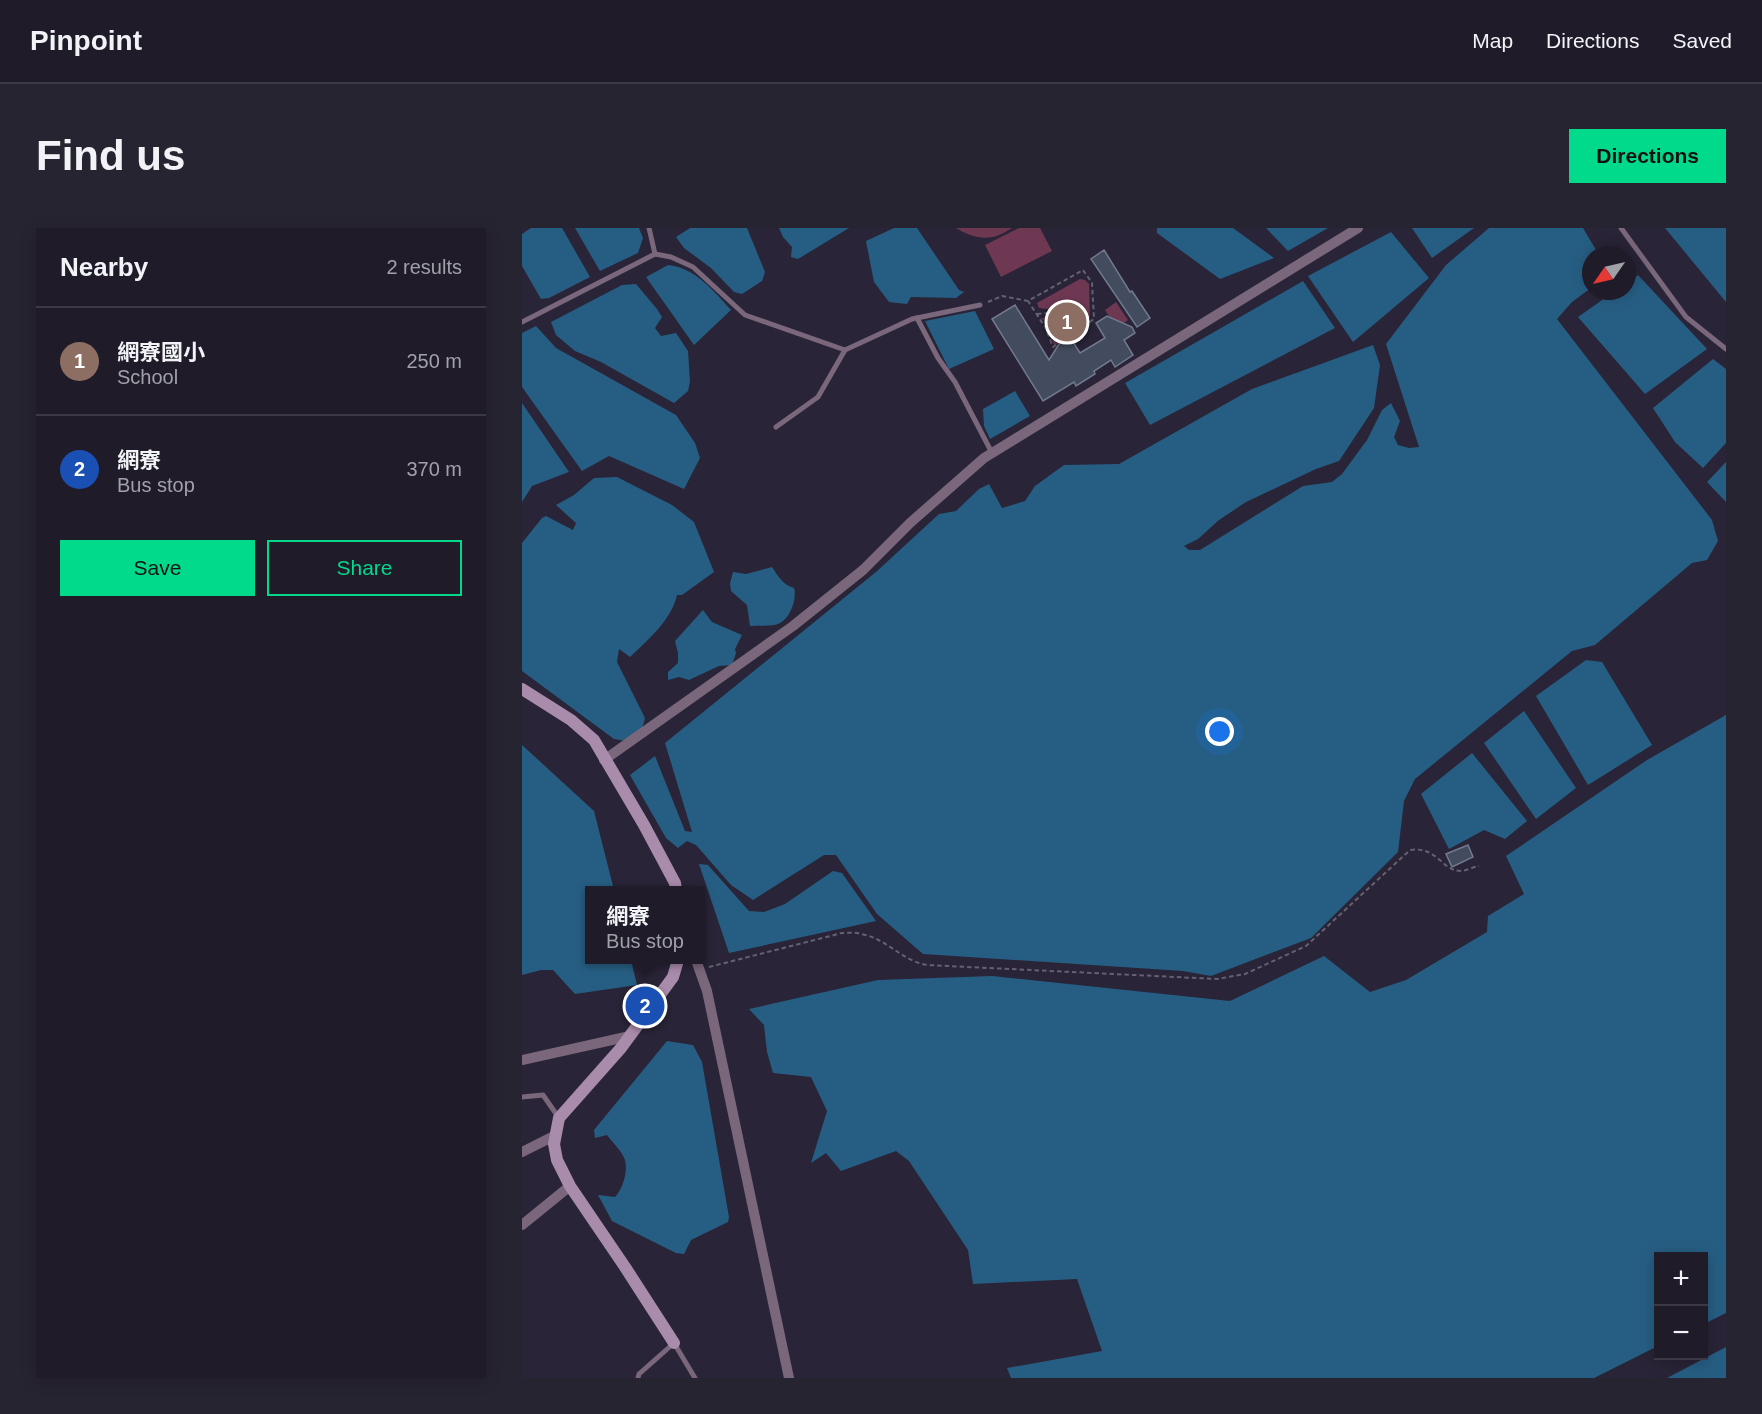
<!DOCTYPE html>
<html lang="en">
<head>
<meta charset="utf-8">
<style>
  :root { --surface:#1f1b29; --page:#272431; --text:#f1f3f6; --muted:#a1a1a8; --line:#3c3946; --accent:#01d98b }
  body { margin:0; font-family:Arial,"Noto Sans TC",sans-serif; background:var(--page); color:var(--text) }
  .controls { position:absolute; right:18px; bottom:18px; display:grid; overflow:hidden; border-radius:0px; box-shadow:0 3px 15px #0003 }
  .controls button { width:54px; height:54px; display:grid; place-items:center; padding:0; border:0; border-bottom:2px solid var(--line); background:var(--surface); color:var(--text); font:30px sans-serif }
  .compass { position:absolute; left:1060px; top:18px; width:54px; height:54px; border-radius:50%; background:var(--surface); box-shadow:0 3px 15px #0003; rotate:236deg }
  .you { position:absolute; left:698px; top:504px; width:21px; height:21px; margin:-15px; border:4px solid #fff; border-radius:50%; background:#1a73e8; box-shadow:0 0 0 9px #1a73e833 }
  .badge { display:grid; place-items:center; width:39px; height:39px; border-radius:50%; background:var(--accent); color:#fff; font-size:20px; font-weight:700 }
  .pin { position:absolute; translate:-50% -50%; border:3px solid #fff; box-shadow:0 2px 6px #0006 }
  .popup { position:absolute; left:63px; top:658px; width:120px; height:78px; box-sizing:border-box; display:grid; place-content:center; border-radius:0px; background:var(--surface); filter:drop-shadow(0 2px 4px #0005); font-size:20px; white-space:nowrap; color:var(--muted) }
  .popup b { font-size:22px; color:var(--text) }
  .popup::after { content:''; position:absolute; left:50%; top:100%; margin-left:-12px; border:12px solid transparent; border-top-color:var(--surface) }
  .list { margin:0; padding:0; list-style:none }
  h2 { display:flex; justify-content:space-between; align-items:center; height:78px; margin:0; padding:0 24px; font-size:26px }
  h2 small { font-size:20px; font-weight:400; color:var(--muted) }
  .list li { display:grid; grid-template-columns:39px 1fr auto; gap:18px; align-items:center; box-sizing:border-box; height:108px; padding:0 24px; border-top:2px solid var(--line) }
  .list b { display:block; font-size:22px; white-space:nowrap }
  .list p { margin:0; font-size:20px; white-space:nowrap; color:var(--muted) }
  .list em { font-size:20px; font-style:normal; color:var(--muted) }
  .actions { display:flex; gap:12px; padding:18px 24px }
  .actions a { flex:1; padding:14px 0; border:2px solid var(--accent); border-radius:0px; text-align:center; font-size:21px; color:var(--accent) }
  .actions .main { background:var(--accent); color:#111 }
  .map { position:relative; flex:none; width:1204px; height:1150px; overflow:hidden; border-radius:0px }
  header { display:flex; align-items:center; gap:36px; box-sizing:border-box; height:84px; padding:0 30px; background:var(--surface); border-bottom:2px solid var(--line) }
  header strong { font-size:28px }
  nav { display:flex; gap:33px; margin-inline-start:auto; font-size:21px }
  .intro { display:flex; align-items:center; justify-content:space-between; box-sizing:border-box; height:144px; padding:0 36px }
  h1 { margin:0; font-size:42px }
  .button { padding:15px 27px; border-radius:0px; background:var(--accent); color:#111; font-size:21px; font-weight:700 }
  main { display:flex; gap:36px; padding:0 36px }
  aside { flex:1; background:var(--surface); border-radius:0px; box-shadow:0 3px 15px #0003 }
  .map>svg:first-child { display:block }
  .green { fill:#6e3852 }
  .water { fill:#265e83 }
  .building { fill:#434b5e; stroke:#727a8f; stroke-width:1.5 }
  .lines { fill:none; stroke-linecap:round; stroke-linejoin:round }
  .path { stroke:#656171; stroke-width:2; stroke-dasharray:4.5 3; stroke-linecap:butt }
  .service { stroke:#7a677b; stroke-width:5 }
  .minor { stroke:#7a677b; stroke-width:10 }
  .secondary { stroke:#a98bab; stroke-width:12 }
</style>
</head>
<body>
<header>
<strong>Pinpoint</strong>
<nav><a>Map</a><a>Directions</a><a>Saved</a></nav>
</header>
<div class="intro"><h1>Find us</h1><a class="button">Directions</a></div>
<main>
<aside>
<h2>Nearby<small>2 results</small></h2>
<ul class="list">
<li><span class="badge" style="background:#8d6e63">1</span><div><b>網寮國小</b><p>School</p></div><em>250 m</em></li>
<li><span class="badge" style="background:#1a4fb4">2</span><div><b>網寮</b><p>Bus stop</p></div><em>370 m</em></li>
</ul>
<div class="actions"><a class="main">Save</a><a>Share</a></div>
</aside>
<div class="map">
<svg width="1204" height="1150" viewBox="0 0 1204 1150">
  <rect width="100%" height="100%" fill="#292437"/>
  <g class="green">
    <path d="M 434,0 L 490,0 C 470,14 454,12 434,0 Z"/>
    <path d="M 497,0 L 518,0 L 530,23 L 479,49 L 463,17 Z"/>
    <path d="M 558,51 L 563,52 L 567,56 L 568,89 C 556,100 546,85 532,82 C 528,81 522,81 517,80 L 515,75 Z"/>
    <path d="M 594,74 L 606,92 L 595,100 L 583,82 Z"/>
    <path d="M 527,89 L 540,92 L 550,100 L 550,106 L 532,118 L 526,96 L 519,90 Z"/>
  </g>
  <g class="water">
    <path d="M 9,0 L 40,0 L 68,49 L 27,70 L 19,71 L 0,38 L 0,6 Z"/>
    <path d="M 53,0 L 117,0 L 121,10 L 116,25 L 78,43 Z"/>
    <path d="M 168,0 L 225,0 L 243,44 L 240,53 L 220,66 L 212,64 L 189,40 L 162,20 L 154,9 Z"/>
    <path d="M 257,0 L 327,0 L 276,31 L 269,29 L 270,19 L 261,9 Z"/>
    <path d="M 372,0 L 395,0 L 437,62 L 442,64 L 434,70 L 389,69 L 385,76 L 367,74 L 352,54 L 344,13 Z"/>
    <path d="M 635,0 L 711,0 L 752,30 L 698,51 L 635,5 Z"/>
    <path d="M 744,0 L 806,0 L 766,23 Z"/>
    <path d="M 890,0 L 952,0 L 910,30 Z"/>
    <path d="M 967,0 L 1061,0 L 1077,27 L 1069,27 L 1069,60 L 1050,74 L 1035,91 L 1190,292 L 1196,313 L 1185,332 L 1170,335 L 1073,417 L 1050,423 L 893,551 L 882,573 L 876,624 L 789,710 L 689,748 L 661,743 L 401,726 L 355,686 L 314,627 L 302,627 L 231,672 L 209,657 L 174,617 L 165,613 L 156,620 L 144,610 L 108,547 L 133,528 L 163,603 L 170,604 L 143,515 L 354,344 L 417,286 L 434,283 L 457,261 L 467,256 L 480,280 L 503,273 L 513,258 L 542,237 L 597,236 L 730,161 L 851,117 L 858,137 L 852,180 L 817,233 L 794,241 L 724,274 L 697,292 L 676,311 L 662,318 L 667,322 L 678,322 L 781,258 L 810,254 L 820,246 L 845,212 L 860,182 L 869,175 L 878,193 L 872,209 L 876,217 L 887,220 L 897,219 L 864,116 L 924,37 Z"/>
    <path d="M 1143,0 L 1204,0 L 1204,74 Z"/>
    <path d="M 869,4 L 907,50 L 831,114 L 786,48 Z"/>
    <path d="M 146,37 C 172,39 192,63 209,82 L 172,117 L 124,49 Z"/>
    <path d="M 1116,47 L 1185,121 L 1123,166 L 1056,89 L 1093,63 L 1105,63 L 1105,55 Z"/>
    <path d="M 781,53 L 813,100 L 628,197 L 603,155 Z"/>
    <path d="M 114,56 L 135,81 L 140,89 L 133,100 L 139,108 L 154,105 L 166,123 L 168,154 L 166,163 L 152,175 L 79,134 L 53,123 L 34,107 L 29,94 L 100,57 Z"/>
    <path d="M 453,83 L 472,121 L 427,141 L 403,93 Z"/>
    <path d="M 14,98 L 34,120 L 154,187 L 173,215 L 178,230 L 162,261 L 87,228 L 60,243 L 0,159 L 0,105 Z"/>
    <path d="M 1191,131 L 1204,141 L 1204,215 L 1181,240 L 1153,214 L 1131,180 Z"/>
    <path d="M 493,163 L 508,188 L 468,211 L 462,198 L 461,181 Z"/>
    <path d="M 0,175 L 47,244 L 10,258 L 0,274 Z"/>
    <path d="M 1204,234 L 1204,274 L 1185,254 Z"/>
    <path d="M 95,249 L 150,277 L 172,294 L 192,344 L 160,367 L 155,367 C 150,391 126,412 108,429 L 97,421 L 95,434 L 123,490 L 120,501 L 104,513 L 92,511 L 0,443 L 0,315 L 20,290 L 24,288 L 51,302 L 54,295 L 34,277 L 52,267 L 72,250 Z"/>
    <path d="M 250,339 C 256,348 261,357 272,360 C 275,370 269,389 258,395 C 251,399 237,397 228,398 L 225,377 L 209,363 L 208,355 L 211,344 L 224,346 Z"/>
    <path d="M 181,382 L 190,394 L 220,407 L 213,421 L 214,425 L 210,437 L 197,438 L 167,452 L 157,449 L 146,452 L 146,444 L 156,435 L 156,425 L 153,413 Z"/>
    <path d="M 1064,432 L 1080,434 L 1130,517 L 1066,557 L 1014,468 Z"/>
    <path d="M 1002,483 L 1054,560 L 1014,591 L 962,515 Z"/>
    <path d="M 1204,487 L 1204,1085 L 1182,1096 L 1182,1028 L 1136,1028 L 1136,1118 L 1072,1150 L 489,1150 L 485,1140 L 580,1123 L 555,1051 L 451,1056 L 446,1022 L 387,933 L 374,923 L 319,943 L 304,925 L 289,935 L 305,883 L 289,849 L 251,845 L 245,824 L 242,797 L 227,781 L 356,752 L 470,748 L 708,773 L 802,728 L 848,764 L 884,752 L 965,704 L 966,688 L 1002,666 L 984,628 L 1125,532 Z"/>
    <path d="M 0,517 L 72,583 L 92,662 L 68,662 L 68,732 L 109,732 L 115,757 L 53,766 L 31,742 L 19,742 L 0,747 Z"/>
    <path d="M 950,525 L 1005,593 L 983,611 L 962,602 L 927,621 L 899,566 Z"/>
    <path d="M 177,636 L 186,637 L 227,683 L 242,684 L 263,676 L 311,643 L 320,645 L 354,693 L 207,725 Z"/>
    <path d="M 145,813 L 171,817 L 180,834 L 207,989 L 206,994 L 169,1012 L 162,1026 L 154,1025 L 90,993 L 76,967 L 93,969 C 101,961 106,943 103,932 C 100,923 90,914 85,907 L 73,910 L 72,902 Z"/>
    <path d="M 1204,1119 L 1204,1150 L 1145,1150 Z"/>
  </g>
  <g class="building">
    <path d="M 582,22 L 608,64 L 610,63 L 628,90 L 615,99 L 569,31 Z"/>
    <path d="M 493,77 L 527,132 L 537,116 L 548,109 L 558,125 L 583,110 L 574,95 L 585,88 L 610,99 L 613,105 L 602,112 L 611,127 L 593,139 L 589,132 L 572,143 L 573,146 L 554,158 L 552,154 L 521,173 L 470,91 Z"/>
    <path d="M 946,617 L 951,629 L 930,639 L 924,626 Z"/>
  </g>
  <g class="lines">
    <g class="path">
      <path d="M 466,74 L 480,68 L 506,73 L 561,42 L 570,55 L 572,91 L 531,119 L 523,99 L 506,73"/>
      <path d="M 515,86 C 532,83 542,89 555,100"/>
      <path d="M 187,739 L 320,705 C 326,705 333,704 339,706 C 364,710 380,733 405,737 L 695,751 L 723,746 L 784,718 L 888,622 C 916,618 919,643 939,643 C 944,643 951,639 957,638"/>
    </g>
    <g class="service">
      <path d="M 127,0 L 133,26"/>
      <path d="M 1099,0 L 1164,89 L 1204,121"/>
      <path d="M 395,90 L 416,130 L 433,154 L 470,225"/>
      <path d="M 0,94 L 133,26 L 149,29 L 171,39 L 223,87 L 323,122 L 390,91 L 458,77"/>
      <path d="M 254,199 L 296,169 L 323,122"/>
      <path d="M 0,869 L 21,867 L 37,890"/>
      <path d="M 116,1150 L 117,1146 L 152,1115 L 173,1150"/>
    </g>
    <g class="minor">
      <path d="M 82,532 L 271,398 L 341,342 L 388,295 L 462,230 L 836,0"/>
      <path d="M 174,732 L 185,763 L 267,1150"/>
      <path d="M 0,832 L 108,808"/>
      <path d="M 0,924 L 34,907"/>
      <path d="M 0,997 L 48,958"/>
    </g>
    <g class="secondary">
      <path d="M 0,461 L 49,492 L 72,512 L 122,597 L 153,655 L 154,662"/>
      <path d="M 152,1115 L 103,1039 L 48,958 L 35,932 L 32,916 L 37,890 L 99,820 L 151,749 L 156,732"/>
    </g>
  </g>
</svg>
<div class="controls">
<button>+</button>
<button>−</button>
</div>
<svg class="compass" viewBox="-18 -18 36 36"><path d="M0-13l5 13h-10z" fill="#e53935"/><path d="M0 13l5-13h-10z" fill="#a1a1a8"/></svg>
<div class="you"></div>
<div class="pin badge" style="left:545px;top:94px;background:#8d6e63">1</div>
<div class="pin badge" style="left:123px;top:778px;background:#1a4fb4">2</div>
<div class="popup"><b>網寮</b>Bus stop</div>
</div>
</main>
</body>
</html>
